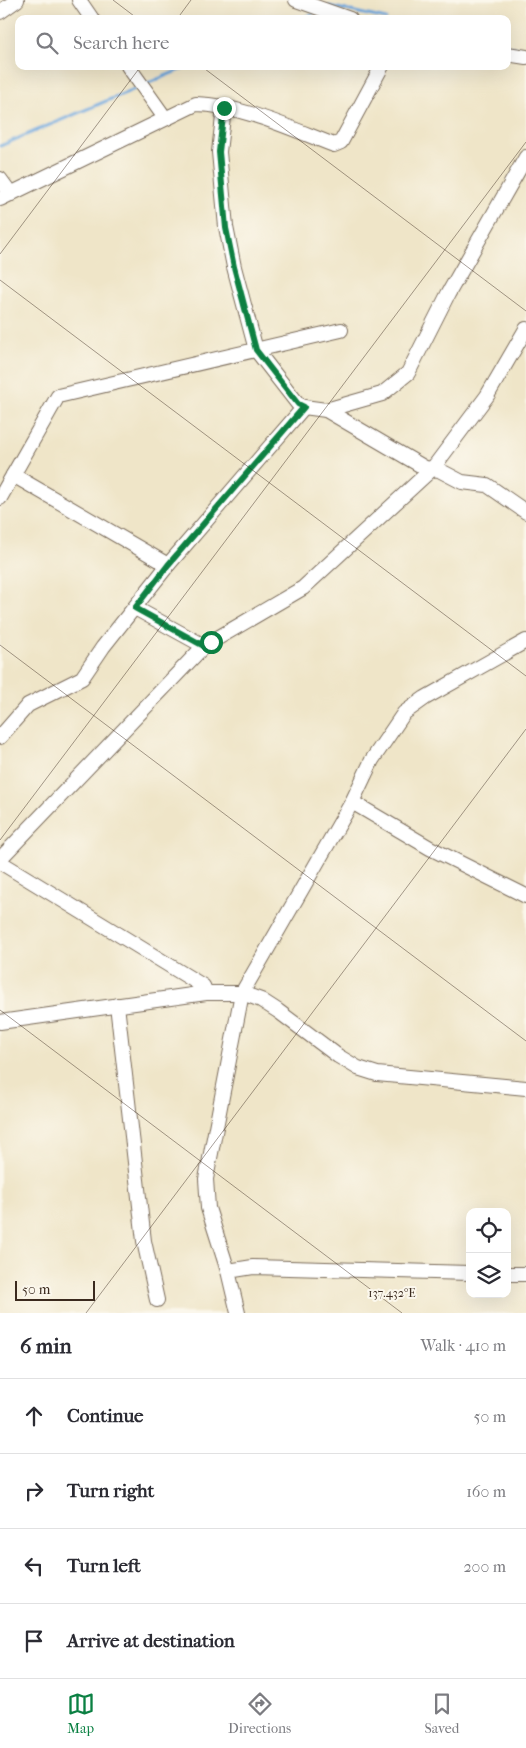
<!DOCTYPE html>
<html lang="en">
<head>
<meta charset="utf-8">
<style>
  :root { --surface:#fff; --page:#f7f7f7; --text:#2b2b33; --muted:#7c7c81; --line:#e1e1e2; --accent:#0b8043 }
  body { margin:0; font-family:"IM FELL French Canon",serif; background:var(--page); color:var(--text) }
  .controls { position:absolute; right:15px; bottom:15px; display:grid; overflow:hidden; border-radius:10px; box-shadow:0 5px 20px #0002 }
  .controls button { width:45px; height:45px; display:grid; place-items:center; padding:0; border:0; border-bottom:1px solid var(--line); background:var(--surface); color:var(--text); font:25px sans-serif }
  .scale { position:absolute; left:15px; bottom:12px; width:80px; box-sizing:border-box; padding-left:5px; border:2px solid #3b2a1e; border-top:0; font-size:14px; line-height:18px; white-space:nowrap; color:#3b2a1e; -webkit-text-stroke:4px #fbf7ec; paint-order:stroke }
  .stop { position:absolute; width:15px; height:15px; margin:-11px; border:4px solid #0b8043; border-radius:50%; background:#fff }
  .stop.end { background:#0b8043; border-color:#fff; box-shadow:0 1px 5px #0008 }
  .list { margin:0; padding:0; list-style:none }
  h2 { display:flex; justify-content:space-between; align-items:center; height:65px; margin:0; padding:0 20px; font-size:21px }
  h2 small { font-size:16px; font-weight:400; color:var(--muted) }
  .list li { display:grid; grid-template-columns:32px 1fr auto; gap:15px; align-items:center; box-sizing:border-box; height:75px; padding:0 20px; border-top:1px solid var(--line) }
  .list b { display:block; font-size:19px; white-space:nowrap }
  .list em { font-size:16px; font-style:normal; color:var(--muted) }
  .icon { flex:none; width:28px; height:28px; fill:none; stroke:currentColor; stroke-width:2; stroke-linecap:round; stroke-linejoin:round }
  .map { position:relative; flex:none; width:526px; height:1313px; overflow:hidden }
  .search { position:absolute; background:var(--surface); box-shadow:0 5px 20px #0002; left:15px; right:15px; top:15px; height:55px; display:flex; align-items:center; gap:12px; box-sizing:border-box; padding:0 18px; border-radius:10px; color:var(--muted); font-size:19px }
  .sheet { height:365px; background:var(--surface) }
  nav { display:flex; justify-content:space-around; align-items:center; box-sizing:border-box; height:70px; border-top:1px solid var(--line); background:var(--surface); font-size:14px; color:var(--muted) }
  nav a { display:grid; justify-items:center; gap:2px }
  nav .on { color:var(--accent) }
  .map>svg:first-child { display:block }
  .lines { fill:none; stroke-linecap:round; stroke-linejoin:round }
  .stream { stroke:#6ea8de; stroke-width:3 }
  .minor-casing { stroke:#7a6b5a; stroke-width:16 }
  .minor { stroke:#fff; stroke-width:14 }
  .route { stroke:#0b8043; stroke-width:6 }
  .ticks { fill:none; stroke:#3b2a1e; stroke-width:1; stroke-opacity:0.45 }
  .ticks-label { font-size:12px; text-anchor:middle; fill:#3b2a1e; stroke:#fbf7ec; stroke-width:4; stroke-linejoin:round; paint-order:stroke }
</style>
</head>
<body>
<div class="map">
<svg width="526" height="1313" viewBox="0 0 526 1313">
  <rect width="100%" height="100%" fill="#fbf7ec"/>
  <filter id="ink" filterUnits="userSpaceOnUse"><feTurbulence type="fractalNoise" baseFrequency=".02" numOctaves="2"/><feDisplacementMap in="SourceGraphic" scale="10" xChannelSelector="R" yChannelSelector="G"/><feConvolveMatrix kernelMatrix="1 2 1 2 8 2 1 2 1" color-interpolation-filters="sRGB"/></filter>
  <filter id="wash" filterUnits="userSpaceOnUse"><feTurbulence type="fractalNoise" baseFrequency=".0096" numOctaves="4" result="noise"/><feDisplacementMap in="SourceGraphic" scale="20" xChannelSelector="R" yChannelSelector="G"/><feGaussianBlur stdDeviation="1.12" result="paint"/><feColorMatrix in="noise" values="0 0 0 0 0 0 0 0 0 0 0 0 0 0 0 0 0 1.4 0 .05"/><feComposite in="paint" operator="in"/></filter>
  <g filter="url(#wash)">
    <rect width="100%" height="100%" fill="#efe5c8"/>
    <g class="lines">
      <g class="stream">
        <path d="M 329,6 L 386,19"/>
        <path d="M 301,19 L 316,12"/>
        <path d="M 507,46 L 526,50"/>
        <path d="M 146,84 L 189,66"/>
        <path d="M 0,146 L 137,88"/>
      </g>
    </g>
  </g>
  <g filter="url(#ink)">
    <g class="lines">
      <defs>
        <g id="minor">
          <path d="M 79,0 L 92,19"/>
          <path d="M 296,0 L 350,19"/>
          <path d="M 0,12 L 17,0"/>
          <path d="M 507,54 L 526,57"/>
          <path d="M 128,66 L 165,118"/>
          <path d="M 224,108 L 219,152 L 226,227 L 234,267 L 256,350 L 298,404 L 304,407 L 326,410 L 425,468 L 439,470 L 462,482 L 487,485 L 526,512"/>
          <path d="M 0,179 L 11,194"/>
          <path d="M 0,199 L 196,104 C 241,105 292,129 334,145 L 341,142 L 382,66"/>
          <path d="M 326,410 L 382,394 L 408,373 L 448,294 L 526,157"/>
          <path d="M 13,475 L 168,565"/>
          <path d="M 0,498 L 58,396 L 341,330"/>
          <path d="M 135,608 L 204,646"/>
          <path d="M 0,737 L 28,705 L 82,678 L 103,647 L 168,565 L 304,407"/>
          <path d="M 352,802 L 430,848 L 526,896"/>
          <path d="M 0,859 L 204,646 L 303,588 L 433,468 L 487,396 L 526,329"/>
          <path d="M 0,862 L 203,986 L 206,993"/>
          <path d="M 117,1005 L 144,1241 L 157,1300"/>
          <path d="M 0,1022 L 206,993 L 242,993 L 261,1000 L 278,1011 L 338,1056 L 358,1068 L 377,1074 L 526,1088"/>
          <path d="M 228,1271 L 208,1208 L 206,1179 L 242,993 L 352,802 L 372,760 L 404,713 L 425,698 L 526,641"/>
          <path d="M 507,1274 L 526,1274"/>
          <path d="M 238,1313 L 228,1271 L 253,1267 L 470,1273"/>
        </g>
      </defs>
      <use href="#minor" class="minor-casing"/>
      <use href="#minor" class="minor"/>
    </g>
  </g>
  <g class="lines" filter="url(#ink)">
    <path class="route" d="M 211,642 L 204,646 L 135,608 L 168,565 L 304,407 L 298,404 L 256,350 L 234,267 L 226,228 L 219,152 L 224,108"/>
  </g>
  <path class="ticks" d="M 113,0 L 138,19M 177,19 L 191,0M 201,66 L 526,311M 0,254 L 141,66M 0,280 L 526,676M 0,645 L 526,1041M 0,840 L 526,142M 0,1010 L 402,1313M 86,1313 L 526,729"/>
  <g class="ticks-label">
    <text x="392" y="1297">137.432°E</text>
  </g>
</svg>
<div class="controls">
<button><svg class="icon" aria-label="locate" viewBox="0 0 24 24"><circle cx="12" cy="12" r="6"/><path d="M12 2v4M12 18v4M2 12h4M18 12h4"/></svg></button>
<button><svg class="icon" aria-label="layers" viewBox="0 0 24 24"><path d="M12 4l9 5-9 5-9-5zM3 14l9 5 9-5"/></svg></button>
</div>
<div class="scale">50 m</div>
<div class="stop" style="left:211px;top:642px"></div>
<div class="stop end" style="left:224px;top:108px"></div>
<div class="search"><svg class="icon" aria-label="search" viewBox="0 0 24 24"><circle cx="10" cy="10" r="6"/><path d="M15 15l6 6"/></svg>Search here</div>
</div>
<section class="sheet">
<h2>6 min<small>Walk · 410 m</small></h2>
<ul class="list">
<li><svg class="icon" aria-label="ahead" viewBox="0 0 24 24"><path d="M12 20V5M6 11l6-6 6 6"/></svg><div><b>Continue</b></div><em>50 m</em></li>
<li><svg class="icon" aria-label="right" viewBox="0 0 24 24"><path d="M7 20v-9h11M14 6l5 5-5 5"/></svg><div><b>Turn right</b></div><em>160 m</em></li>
<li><svg class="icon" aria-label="left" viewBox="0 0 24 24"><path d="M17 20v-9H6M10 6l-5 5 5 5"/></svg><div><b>Turn left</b></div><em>200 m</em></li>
<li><svg class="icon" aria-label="arrive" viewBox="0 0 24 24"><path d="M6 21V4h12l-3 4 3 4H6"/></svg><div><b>Arrive at destination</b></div></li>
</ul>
</section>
<nav>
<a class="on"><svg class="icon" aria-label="map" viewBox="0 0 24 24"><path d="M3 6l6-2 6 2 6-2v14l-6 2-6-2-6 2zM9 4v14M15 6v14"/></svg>Map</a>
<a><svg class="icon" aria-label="directions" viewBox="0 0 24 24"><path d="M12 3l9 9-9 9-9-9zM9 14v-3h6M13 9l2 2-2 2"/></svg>Directions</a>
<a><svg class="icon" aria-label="saved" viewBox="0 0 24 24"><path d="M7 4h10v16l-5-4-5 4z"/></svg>Saved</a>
</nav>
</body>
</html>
